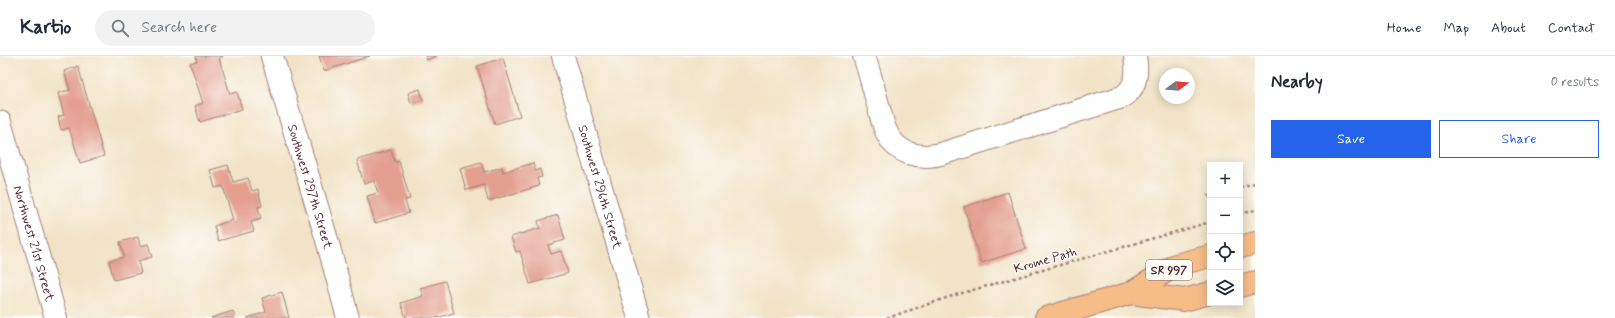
<!DOCTYPE html>
<html lang="en">
<head>
<meta charset="utf-8">
<style>
  :root { --surface:#fff; --page:#f2f2f3; --text:#1f2937; --muted:#747a83; --line:#e0e1e3; --accent:#2563eb }
  body { margin:0; font-family:Mynerve,sans-serif; background:var(--page); color:var(--text) }
  .controls { position:absolute; right:12px; bottom:12px; display:grid; overflow:hidden; border-radius:0px; box-shadow:0 2px 10px #0003 }
  .controls button { width:36px; height:36px; display:grid; place-items:center; padding:0; border:0; border-bottom:1px solid var(--line); background:var(--surface); color:var(--text); font:20px sans-serif }
  .compass { position:absolute; left:1159px; top:12px; width:36px; height:36px; border-radius:50%; background:var(--surface); box-shadow:0 2px 10px #0003; rotate:74deg }
  .list { margin:0; padding:0; list-style:none }
  h2 { display:flex; justify-content:space-between; align-items:center; height:52px; margin:0; padding:0 16px; font-size:17px }
  h2 small { font-size:13px; font-weight:400; color:var(--muted) }
  .actions { display:flex; gap:8px; padding:12px 16px }
  .actions a { flex:1; padding:9px 0; border:1px solid var(--accent); border-radius:0px; text-align:center; font-size:14px; color:var(--accent) }
  .actions .main { background:var(--accent); color:#fff }
  .icon { flex:none; width:22px; height:22px; fill:none; stroke:currentColor; stroke-width:2; stroke-linecap:round; stroke-linejoin:round }
  .map { position:relative; flex:none; width:1255px; height:262px; overflow:hidden }
  header { display:flex; align-items:center; gap:24px; box-sizing:border-box; height:56px; padding:0 20px; background:var(--surface); border-bottom:1px solid var(--line) }
  header strong { font-size:19px }
  nav { display:flex; gap:22px; margin-inline-start:auto; font-size:14px }
  .search { width:280px; height:36px; background:var(--page); display:flex; align-items:center; gap:10px; box-sizing:border-box; padding:0 14px; border-radius:22px; color:var(--muted); font-size:15px }
  main { display:flex }
  aside { flex:1; background:var(--surface) }
  .map>svg:first-child { display:block }
  .building { fill:#e39f90 }
  .lines { fill:none; stroke-linecap:round; stroke-linejoin:round }
  .minor-casing { stroke:#9e8179; stroke-width:24 }
  .tertiary-casing { stroke:#9e8179; stroke-width:24 }
  .trunk-casing { stroke:#9e8179; stroke-width:24 }
  .path { stroke:#9e8179; stroke-width:2.5; stroke-dasharray:3 3; stroke-linecap:butt }
  .minor { stroke:#fff; stroke-width:22 }
  .tertiary { stroke:#fff; stroke-width:22 }
  .trunk { stroke:#f7bd88; stroke-width:22 }
  .labels { text-anchor:middle; stroke-width:3; stroke-linejoin:round; paint-order:stroke }
  .shield { fill:#fdfcf7; stroke:#806168; stroke-width:1 }
  .shield-label { font-size:12px; font-weight:bold; fill:#4a1f2b }
  .street-label { font-size:13px; fill:#4a1f2b; stroke:#fdfcf7 }
</style>
</head>
<body>
<header>
<strong>Kartio</strong>
<div class="search"><svg class="icon" aria-label="search" viewBox="0 0 24 24"><circle cx="10" cy="10" r="6"/><path d="M15 15l6 6"/></svg>Search here</div>
<nav><a>Home</a><a>Map</a><a>About</a><a>Contact</a></nav>
</header>
<main>
<div class="map">
<svg width="1255" height="262" viewBox="0 0 1255 262">
  <rect width="100%" height="100%" fill="#fdfcf7"/>
  <filter id="ink" filterUnits="userSpaceOnUse"><feTurbulence type="fractalNoise" baseFrequency=".025" numOctaves="2"/><feDisplacementMap in="SourceGraphic" scale="8" xChannelSelector="R" yChannelSelector="G"/><feConvolveMatrix kernelMatrix="1 2 1 2 8 2 1 2 1" color-interpolation-filters="sRGB"/></filter>
  <filter id="wash" filterUnits="userSpaceOnUse"><feTurbulence type="fractalNoise" baseFrequency=".012" numOctaves="4" result="noise"/><feDisplacementMap in="SourceGraphic" scale="16" xChannelSelector="R" yChannelSelector="G"/><feGaussianBlur stdDeviation="0.9" result="paint"/><feColorMatrix in="noise" values="0 0 0 0 0 0 0 0 0 0 0 0 0 0 0 0 0 1.4 0 .05"/><feComposite in="paint" operator="in"/></filter>
  <g filter="url(#wash)">
    <rect width="100%" height="100%" fill="#f2e3c7"/>
    <g id="blocks">
      <g class="building">
        <path d="M 196,0 L 223,0 L 219,2 L 230,38 L 237,36 L 242,53 L 200,66 L 195,50 L 203,47 L 190,7 L 197,5 Z"/>
        <path d="M 319,0 L 370,0 L 324,15 Z"/>
        <path d="M 425,0 L 437,0 L 426,4 Z"/>
        <path d="M 503,2 L 520,60 L 495,68 L 477,10 Z"/>
        <path d="M 78,10 L 104,100 L 80,107 L 69,72 L 61,74 L 58,61 L 64,59 L 58,37 L 70,34 L 64,15 Z"/>
        <path d="M 420,33 L 423,44 L 411,47 L 408,37 Z"/>
        <path d="M 391,94 L 395,106 L 399,105 L 410,143 L 405,144 L 409,157 L 375,167 L 367,140 L 378,137 L 374,125 L 364,128 L 357,104 Z"/>
        <path d="M 481,106 L 484,116 L 502,111 L 503,116 L 533,107 L 535,115 L 540,113 L 542,121 L 537,122 L 539,130 L 488,145 L 484,129 L 466,134 L 460,112 Z"/>
        <path d="M 228,109 L 233,126 L 248,122 L 252,135 L 258,133 L 262,150 L 258,151 L 261,163 L 251,166 L 254,175 L 218,185 L 214,170 L 233,164 L 223,130 L 215,132 L 210,114 Z"/>
        <path d="M 1008,136 L 1026,193 L 981,207 L 964,151 Z"/>
        <path d="M 558,159 L 565,184 L 548,189 L 551,198 L 561,195 L 568,217 L 530,228 L 520,195 L 516,196 L 511,181 L 540,172 L 538,165 Z"/>
        <path d="M 138,181 L 140,190 L 148,188 L 152,201 L 138,205 L 141,217 L 114,224 L 109,205 L 124,201 L 120,186 Z"/>
        <path d="M 445,225 L 454,257 L 436,262 L 406,262 L 401,247 L 423,240 L 420,232 Z"/>
        <path d="M 282,236 L 289,262 L 247,262 L 266,256 L 262,242 Z"/>
        <path d="M 233,255 L 235,262 L 211,262 Z"/>
      </g>
    </g>
  </g>
  <g filter="url(#ink)">
    <use href="#blocks" fill-opacity="0" stroke="#9e8179" stroke-width="1"/>
    <g class="lines">
      <defs>
        <g id="minor">
          <path id="s1" d="M 272,0 L 327,184 L 348,262"/>
          <path d="M 864,0 C 869,15 873,30 877,45 C 880,55 882,66 886,75 C 896,99 921,104 944,97 L 1122,41 C 1137,32 1138,17 1135,0"/>
          <path id="s2" d="M 0,66 L 56,262"/>
        </g>
        <g id="tertiary">
          <path id="s3" d="M 563,0 L 639,262"/>
        </g>
        <g id="trunk">
          <path d="M 1240,191 L 1255,187"/>
          <path d="M 1240,230 L 1255,226"/>
          <path d="M 1131,237 L 1184,244 L 1210,237"/>
          <path d="M 1046,262 L 1131,237 L 1176,209 L 1210,200"/>
        </g>
      </defs>
      <use href="#minor" class="minor-casing"/>
      <use href="#tertiary" class="tertiary-casing"/>
      <use href="#trunk" class="trunk-casing"/>
      <g class="path">
        <path d="M 1240,131 L 1255,127"/>
        <path d="M 1208,140 L 1210,140"/>
        <path d="M 1240,158 L 1255,154"/>
        <path d="M 887,262 L 952,240 L 1210,166"/>
      </g>
      <use href="#minor" class="minor"/>
      <use href="#tertiary" class="tertiary"/>
      <use href="#trunk" class="trunk"/>
    </g>
  </g>
  <g class="labels">
    <rect class="shield" x="1146" y="204" width="46" height="20" rx="3"/>
    <g class="shield-label">
      <text x="1169" y="218">SR 997</text>
    </g>
    <g class="street-label">
      <text dy="5" stroke="none"><textPath href="#s1" startOffset="136">Southwest 297th Street</textPath></text>
      <text dy="5" stroke="none"><textPath href="#s3" startOffset="136">Southwest 296th Street</textPath></text>
      <text dy="5" stroke="none"><textPath href="#s2" startOffset="126">Northwest 21st Street</textPath></text>
      <text transform="translate(1045 203) rotate(-16)" y="5">Krome Path</text>
    </g>
  </g>
</svg>
<div class="controls">
<button>+</button>
<button>−</button>
<button><svg class="icon" aria-label="locate" viewBox="0 0 24 24"><circle cx="12" cy="12" r="6"/><path d="M12 2v4M12 18v4M2 12h4M18 12h4"/></svg></button>
<button><svg class="icon" aria-label="layers" viewBox="0 0 24 24"><path d="M12 4l9 5-9 5-9-5zM3 14l9 5 9-5"/></svg></button>
</div>
<svg class="compass" viewBox="-18 -18 36 36"><path d="M0-13l5 13h-10z" fill="#e53935"/><path d="M0 13l5-13h-10z" fill="#747a83"/></svg>
</div>
<aside>
<h2>Nearby<small>0 results</small></h2>
<ul class="list">
</ul>
<div class="actions"><a class="main">Save</a><a>Share</a></div>
</aside>
</main>
</body>
</html>
